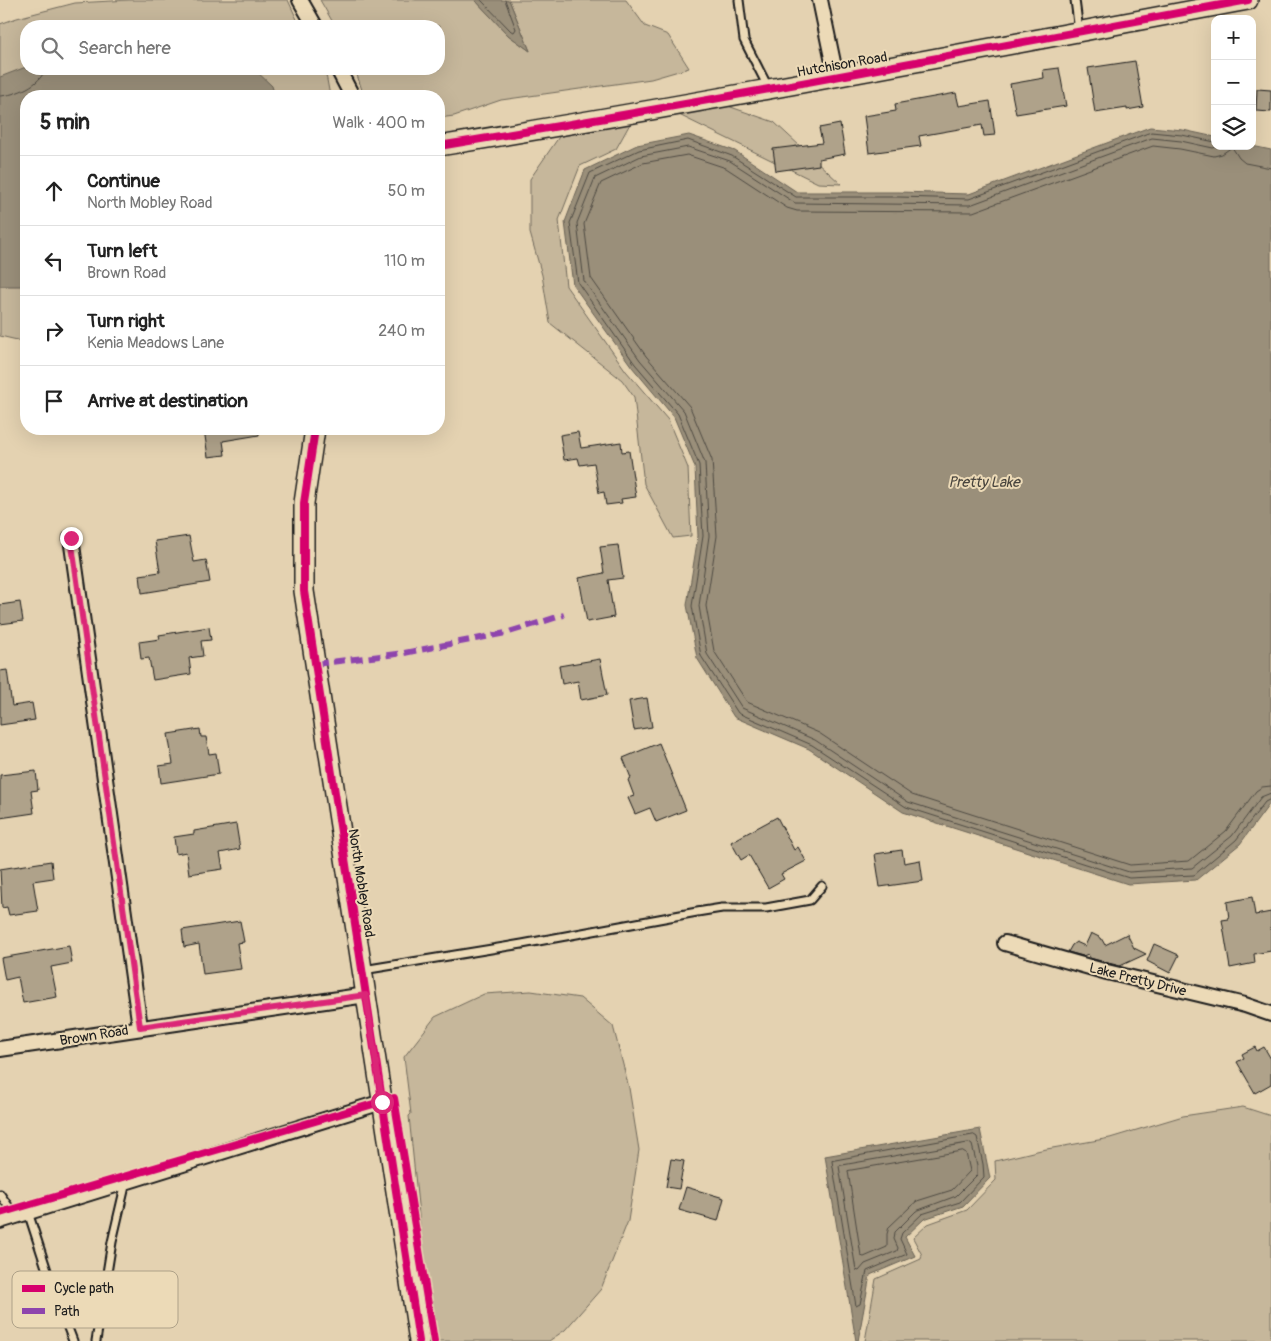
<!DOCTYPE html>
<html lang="en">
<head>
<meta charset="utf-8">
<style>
  :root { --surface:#fff; --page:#f2f2f2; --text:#222; --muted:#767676; --line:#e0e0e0 }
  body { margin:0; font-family:Pangolin,sans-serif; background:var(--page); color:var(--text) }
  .controls { position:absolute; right:15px; top:15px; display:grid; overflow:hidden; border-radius:10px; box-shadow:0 5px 20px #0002 }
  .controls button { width:45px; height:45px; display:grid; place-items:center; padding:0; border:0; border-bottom:1px solid var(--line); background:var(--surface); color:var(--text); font:25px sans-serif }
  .stop { position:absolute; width:15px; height:15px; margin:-11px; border:4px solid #db2777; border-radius:50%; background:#fff }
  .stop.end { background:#db2777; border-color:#fff; box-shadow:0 1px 5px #0008 }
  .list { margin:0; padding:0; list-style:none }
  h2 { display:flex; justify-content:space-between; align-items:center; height:65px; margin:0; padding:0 20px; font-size:21px }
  h2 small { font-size:16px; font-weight:400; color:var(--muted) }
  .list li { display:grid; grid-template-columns:32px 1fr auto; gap:15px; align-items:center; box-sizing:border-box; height:70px; padding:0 20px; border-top:1px solid var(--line) }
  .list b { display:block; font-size:19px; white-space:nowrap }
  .list p { margin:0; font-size:16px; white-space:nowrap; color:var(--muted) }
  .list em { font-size:16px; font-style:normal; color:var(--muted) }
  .icon { flex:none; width:28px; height:28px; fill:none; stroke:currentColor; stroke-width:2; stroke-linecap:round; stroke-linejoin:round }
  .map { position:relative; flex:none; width:1271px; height:1341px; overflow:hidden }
  .search { position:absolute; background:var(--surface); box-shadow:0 5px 20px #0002; left:20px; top:20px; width:425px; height:55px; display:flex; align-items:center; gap:12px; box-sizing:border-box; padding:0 18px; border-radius:20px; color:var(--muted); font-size:19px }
  .panel { position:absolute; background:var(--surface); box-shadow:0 5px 20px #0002; left:20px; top:90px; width:425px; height:345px; border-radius:20px }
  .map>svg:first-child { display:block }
  .green { fill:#c6b79b; stroke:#716a5c }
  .water { fill:#9a8f7a; stroke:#686154 }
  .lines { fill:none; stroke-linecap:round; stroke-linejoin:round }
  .shore { stroke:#4e4a42; stroke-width:1 }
  .building { fill:#afa28a; stroke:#1c1c1c }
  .lane-casing { stroke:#1c1c1c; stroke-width:11 }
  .street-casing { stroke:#1c1c1c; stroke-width:18 }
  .secondary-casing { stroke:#1c1c1c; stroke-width:22 }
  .lane { stroke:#ecdab7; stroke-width:7 }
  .street { stroke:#ecdab7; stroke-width:14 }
  .secondary { stroke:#ecdab7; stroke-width:19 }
  .quiet { stroke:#8e44ad; stroke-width:6; stroke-dasharray:12 6; stroke-linecap:butt }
  .cycleway-casing { stroke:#ecdab7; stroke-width:11 }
  .cycleway { stroke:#d6006c; stroke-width:8 }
  .route { stroke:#db2777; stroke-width:6 }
  .labels { text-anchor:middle; stroke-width:4; stroke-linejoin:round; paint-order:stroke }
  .street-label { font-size:14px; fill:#1c1c1c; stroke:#ecdab7 }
  .water-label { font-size:15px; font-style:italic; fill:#48443d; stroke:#ecdab7 }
  .key { fill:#ecdab7; stroke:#aea188; stroke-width:1 }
  .key-label { font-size:14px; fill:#1c1c1c }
</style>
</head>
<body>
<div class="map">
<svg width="1271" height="1341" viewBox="0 0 1271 1341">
  <rect width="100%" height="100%" fill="#e4d2b1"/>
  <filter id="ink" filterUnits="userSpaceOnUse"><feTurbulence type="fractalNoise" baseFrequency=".02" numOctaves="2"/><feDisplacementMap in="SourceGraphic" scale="10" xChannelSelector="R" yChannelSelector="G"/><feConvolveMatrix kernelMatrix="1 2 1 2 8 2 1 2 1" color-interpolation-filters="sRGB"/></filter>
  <g filter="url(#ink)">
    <g class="green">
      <path d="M 130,0 L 288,0 L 300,26 L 26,26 L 26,69 L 325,69 L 330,96 L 26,96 L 26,342 L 0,336 L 0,24 L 17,18 L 75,3 Z"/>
      <path d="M 320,0 L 475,0 L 508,35 L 530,51 L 509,0 L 626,0 L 645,26 L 668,35 L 689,68 L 651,79 L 501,100 L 454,116 L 439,118 L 439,96 L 364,96 L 355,69 L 439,69 L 439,26 L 335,26 Z"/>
      <path d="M 725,105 L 774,122 L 841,184 L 818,183 L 677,114 Z"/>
      <path d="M 631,122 L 616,149 L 580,166 L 559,220 L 566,286 L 626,371 L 668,420 L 688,468 L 691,536 L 673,538 L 644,484 L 634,397 L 622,380 L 550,323 L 542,275 L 530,233 L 530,179 L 561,134 Z"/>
      <path d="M 531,991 L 580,998 L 613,1026 L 629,1088 L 639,1150 L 628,1221 L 601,1289 L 565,1330 L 549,1341 L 434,1341 L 430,1324 L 409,1116 L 411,1114 L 404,1057 L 435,1017 L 484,994 Z"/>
      <path d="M 1243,1107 L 1271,1116 L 1271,1341 L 865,1341 L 876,1279 L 921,1259 L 922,1255 L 913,1238 L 928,1224 L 967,1210 L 996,1180 L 995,1161 L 1041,1150 L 1110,1138 L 1183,1116 Z"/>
    </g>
    <g class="water">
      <path d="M 475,0 L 509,0 L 530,51 L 508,35 Z"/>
      <path d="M 26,67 L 26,69 L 254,69 L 272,86 L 275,96 L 26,96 L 26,286 L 0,286 L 0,77 Z"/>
      <path d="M 1150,127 L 1183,130 L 1215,137 L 1215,146 L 1252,146 L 1271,150 L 1271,802 L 1240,844 L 1196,880 L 1128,884 L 903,812 L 809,749 L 734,717 L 697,658 L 687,605 L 698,536 L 695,467 L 674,417 L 632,367 L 573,285 L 565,222 L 585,170 L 637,145 L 689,135 L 735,151 L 797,192 L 899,192 L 969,194 Z"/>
      <path d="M 980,1129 L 990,1178 L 963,1206 L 924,1219 L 905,1237 L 915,1256 L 870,1275 L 858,1341 L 856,1341 L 825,1156 Z"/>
    </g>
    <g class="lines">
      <g class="shore">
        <path d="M 481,0 L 511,31 L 514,32 L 516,29 L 505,0"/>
        <path d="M 0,96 C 16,95 41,85 45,69"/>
        <path d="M 1215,142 L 1182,135 L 1151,132 L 969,199 L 899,197 L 796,197 L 732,156 L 688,140 L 639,150 L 590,173 L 570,223 L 578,283 L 635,364 L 678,414 L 699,465 L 703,536 L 692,606 L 701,656 L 738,713 L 812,745 L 906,807 L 1129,878 L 1194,875 L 1236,840 L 1265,802 L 1271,799"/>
        <path d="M 1220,146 L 1213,148 L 1181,141 L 1152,138 L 970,205 L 795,203 L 730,161 L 688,147 L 641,156 L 595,178 L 577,223 L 584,281 L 640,360 L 684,411 L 705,463 L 709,536 L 699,606 L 707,654 L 742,708 L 815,740 L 908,802 L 1129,872 L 1192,868 L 1232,836 L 1261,797 L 1271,793"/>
        <path d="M 1271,168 L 1245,163 L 1239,158 L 1232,147 L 1222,154 L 1214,156 L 1180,149 L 1153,146 L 973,212 L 797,211 L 787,208 L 726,168 L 687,155 L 643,163 L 601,183 L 584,224 L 591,278 L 646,356 L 690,407 L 712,460 L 717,536 L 706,606 L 714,651 L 747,702 L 819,733 L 912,795 L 1130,865 L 1189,861 L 1226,831 L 1256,791 L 1262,787 L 1271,786"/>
        <path d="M 974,1135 L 977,1137 L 983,1164 L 984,1177 L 960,1202 L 922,1214 L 902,1233 L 900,1239 L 907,1254 L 867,1271 L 860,1304 L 856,1306 L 832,1161 Z"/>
        <path d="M 969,1143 L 972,1145 L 977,1165 L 977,1175 L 956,1196 L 916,1211 L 895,1232 L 894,1239 L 898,1248 L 897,1251 L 865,1264 L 859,1271 L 856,1270 L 839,1166 Z"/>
        <path d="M 963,1151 L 966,1153 L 970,1171 L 952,1190 L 917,1201 L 911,1206 L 889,1227 L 887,1234 L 887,1247 L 864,1257 L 861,1256 L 848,1171 Z"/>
      </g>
    </g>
    <g class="building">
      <path d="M 1135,61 L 1143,107 L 1127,110 L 1127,108 L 1095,113 L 1088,68 Z"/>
      <path d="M 1059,68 L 1066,106 L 1016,114 L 1010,84 L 1044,78 L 1043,70 Z"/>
      <path d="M 1257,89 L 1271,90 L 1271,112 L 1256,111 Z"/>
      <path d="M 956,93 L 959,106 L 990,101 L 995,135 L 984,136 L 982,125 L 919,136 L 921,146 L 869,153 L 864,116 L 896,111 L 895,104 Z"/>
      <path d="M 840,124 L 845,154 L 819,159 L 819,165 L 776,171 L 773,149 L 822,143 L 819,128 Z"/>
      <path d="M 204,429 L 259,429 L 259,435 L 223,441 L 225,455 L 208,457 Z"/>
      <path d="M 578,432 L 581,448 L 621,442 L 622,452 L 629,451 L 636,497 L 621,499 L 622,503 L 606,505 L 604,492 L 599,493 L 594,463 L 580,465 L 578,458 L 564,460 L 560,435 Z"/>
      <path d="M 189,536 L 194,562 L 206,560 L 210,582 L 142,593 L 140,575 L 160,572 L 155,541 Z"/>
      <path d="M 618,545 L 623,578 L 608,580 L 614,617 L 587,622 L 579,578 L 604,573 L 600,547 Z"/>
      <path d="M 20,602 L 23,621 L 0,624 L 0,605 Z"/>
      <path d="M 209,627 L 211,640 L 201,641 L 203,656 L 189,658 L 191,674 L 153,680 L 149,658 L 141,659 L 139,642 L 160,639 L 159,635 Z"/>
      <path d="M 600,659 L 607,695 L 581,700 L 578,681 L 562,684 L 559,666 Z"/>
      <path d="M 7,670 L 12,706 L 32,703 L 35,720 L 0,725 L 0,671 Z"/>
      <path d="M 647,698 L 652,727 L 634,730 L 629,701 Z"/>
      <path d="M 200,729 L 201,737 L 206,737 L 209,754 L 216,753 L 219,774 L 161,783 L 159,766 L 173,764 L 168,734 Z"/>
      <path d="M 659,743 L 686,810 L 656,822 L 650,808 L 635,814 L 628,798 L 634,796 L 628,780 L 631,778 L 623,758 Z"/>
      <path d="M 36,771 L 38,790 L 31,791 L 34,813 L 0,818 L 0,775 Z"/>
      <path d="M 777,817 L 794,850 L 798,847 L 806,861 L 781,874 L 784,879 L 768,888 L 749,855 L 741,860 L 731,842 Z"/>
      <path d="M 236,824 L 240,849 L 220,853 L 223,869 L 189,874 L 186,852 L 176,854 L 174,837 L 194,834 L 194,831 Z"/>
      <path d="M 902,850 L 904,863 L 920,860 L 923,881 L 880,887 L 875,854 Z"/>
      <path d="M 51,861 L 53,878 L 33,881 L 38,911 L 9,915 L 7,907 L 2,908 L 0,869 Z"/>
      <path d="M 1252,897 L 1255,915 L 1271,912 L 1271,951 L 1254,954 L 1255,963 L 1230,968 L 1222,920 L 1229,919 L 1227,902 Z"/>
      <path d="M 240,921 L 244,942 L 237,943 L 241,969 L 203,974 L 199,944 L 184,947 L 182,930 Z"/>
      <path d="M 1091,933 L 1101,938 L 1105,945 L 1127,934 L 1134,948 L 1146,954 L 1120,966 L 1090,958 L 1088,954 L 1083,956 L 1068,952 L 1072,945 L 1076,942 L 1085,946 Z"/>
      <path d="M 1154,944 L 1179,955 L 1170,973 L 1147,961 Z"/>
      <path d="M 69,946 L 72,963 L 51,967 L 57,997 L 23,1003 L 18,977 L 5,980 L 1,958 Z"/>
      <path d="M 1255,1047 L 1257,1051 L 1264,1047 L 1271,1059 L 1271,1084 L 1255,1093 L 1237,1062 L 1244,1058 L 1242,1054 Z"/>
      <path d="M 671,1159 L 684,1161 L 679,1189 L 666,1187 Z"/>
      <path d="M 686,1187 L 724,1198 L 718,1221 L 679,1210 Z"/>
    </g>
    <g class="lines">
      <defs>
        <g id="lane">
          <path d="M 739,0 L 744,40 L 768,87"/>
          <path d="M 1075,0 L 1079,31"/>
          <path d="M 363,970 L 522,944 L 697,912 L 722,908 L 766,908 L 810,900 L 822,886"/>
          <path d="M 0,1194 L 15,1216"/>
          <path d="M 28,1212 L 52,1286 L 73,1341"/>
          <path d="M 96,1341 L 112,1242 L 126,1182"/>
        </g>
        <g id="street">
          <path d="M 300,0 L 315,26"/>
          <path d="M 820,0 L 835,72 L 834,78"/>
          <path d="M 338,69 L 352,96"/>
          <path d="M 71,538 L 140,1027"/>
          <path d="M 1005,943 L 1107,972 L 1245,1005 L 1271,1014"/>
          <path d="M 0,1049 L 366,995"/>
          <path d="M 0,1221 L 382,1102"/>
        </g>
        <g id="secondary">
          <path d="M 439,146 C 710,102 979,50 1248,0"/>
          <path d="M 315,429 L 304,503 L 304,591 L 419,1341"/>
        </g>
      </defs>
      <use href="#lane" class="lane-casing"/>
      <use href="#street" class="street-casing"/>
      <use href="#secondary" class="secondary-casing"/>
      <use href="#lane" class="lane"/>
      <use href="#street" class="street"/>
      <use href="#secondary" class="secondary"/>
      <path class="quiet" d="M 315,664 L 404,653 L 506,633 L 564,615"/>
      <defs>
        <g id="cycleway">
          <path d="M 439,146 C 710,102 979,50 1248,0"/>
          <path d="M 315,429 L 304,503 L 304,591 L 419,1341"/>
          <path d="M 0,1213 L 394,1098 L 434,1341"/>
        </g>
      </defs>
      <use href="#cycleway" class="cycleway-casing"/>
      <use href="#cycleway" class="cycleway"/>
    </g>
  </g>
  <g class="lines" filter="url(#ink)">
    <path class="route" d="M 71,538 L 140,1027 L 366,995 L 382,1102"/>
  </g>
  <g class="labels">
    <g class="street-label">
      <text transform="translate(842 64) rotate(-10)" y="5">Hutchison Road</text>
      <text transform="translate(362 883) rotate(81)" y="5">North Mobley Road</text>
      <text transform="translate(1138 979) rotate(14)" y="5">Lake Pretty Drive</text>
      <text transform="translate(94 1035) rotate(-9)" y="5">Brown Road</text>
    </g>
    <g class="water-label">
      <text x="984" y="487">Pretty Lake</text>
    </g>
  </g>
  <rect x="12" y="1271" width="166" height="57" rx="8" class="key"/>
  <rect x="22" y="1285" width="23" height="7" fill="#d6006c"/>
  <rect x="22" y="1308" width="23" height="6" fill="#8e44ad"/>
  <g class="key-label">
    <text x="54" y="1293">Cycle path</text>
    <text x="54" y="1316">Path</text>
  </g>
</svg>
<div class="controls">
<button>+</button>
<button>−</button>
<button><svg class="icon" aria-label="layers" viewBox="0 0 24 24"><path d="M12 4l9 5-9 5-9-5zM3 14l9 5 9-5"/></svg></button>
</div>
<div class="stop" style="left:382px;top:1102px"></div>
<div class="stop end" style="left:71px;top:538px"></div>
<div class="search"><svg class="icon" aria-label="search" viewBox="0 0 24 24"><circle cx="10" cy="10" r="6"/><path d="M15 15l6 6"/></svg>Search here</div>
<section class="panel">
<h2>5 min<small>Walk · 400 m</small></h2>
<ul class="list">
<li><svg class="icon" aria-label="ahead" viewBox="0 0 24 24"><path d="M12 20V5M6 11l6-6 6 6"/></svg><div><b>Continue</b><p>North Mobley Road</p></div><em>50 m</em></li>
<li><svg class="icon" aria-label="left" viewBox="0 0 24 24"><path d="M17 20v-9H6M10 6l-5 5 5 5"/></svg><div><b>Turn left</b><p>Brown Road</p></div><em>110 m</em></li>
<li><svg class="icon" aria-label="right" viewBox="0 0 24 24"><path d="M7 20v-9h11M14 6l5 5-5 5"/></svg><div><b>Turn right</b><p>Kenia Meadows Lane</p></div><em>240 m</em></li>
<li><svg class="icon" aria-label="arrive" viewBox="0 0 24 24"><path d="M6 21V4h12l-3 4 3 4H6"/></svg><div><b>Arrive at destination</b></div></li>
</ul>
</section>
</div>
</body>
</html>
